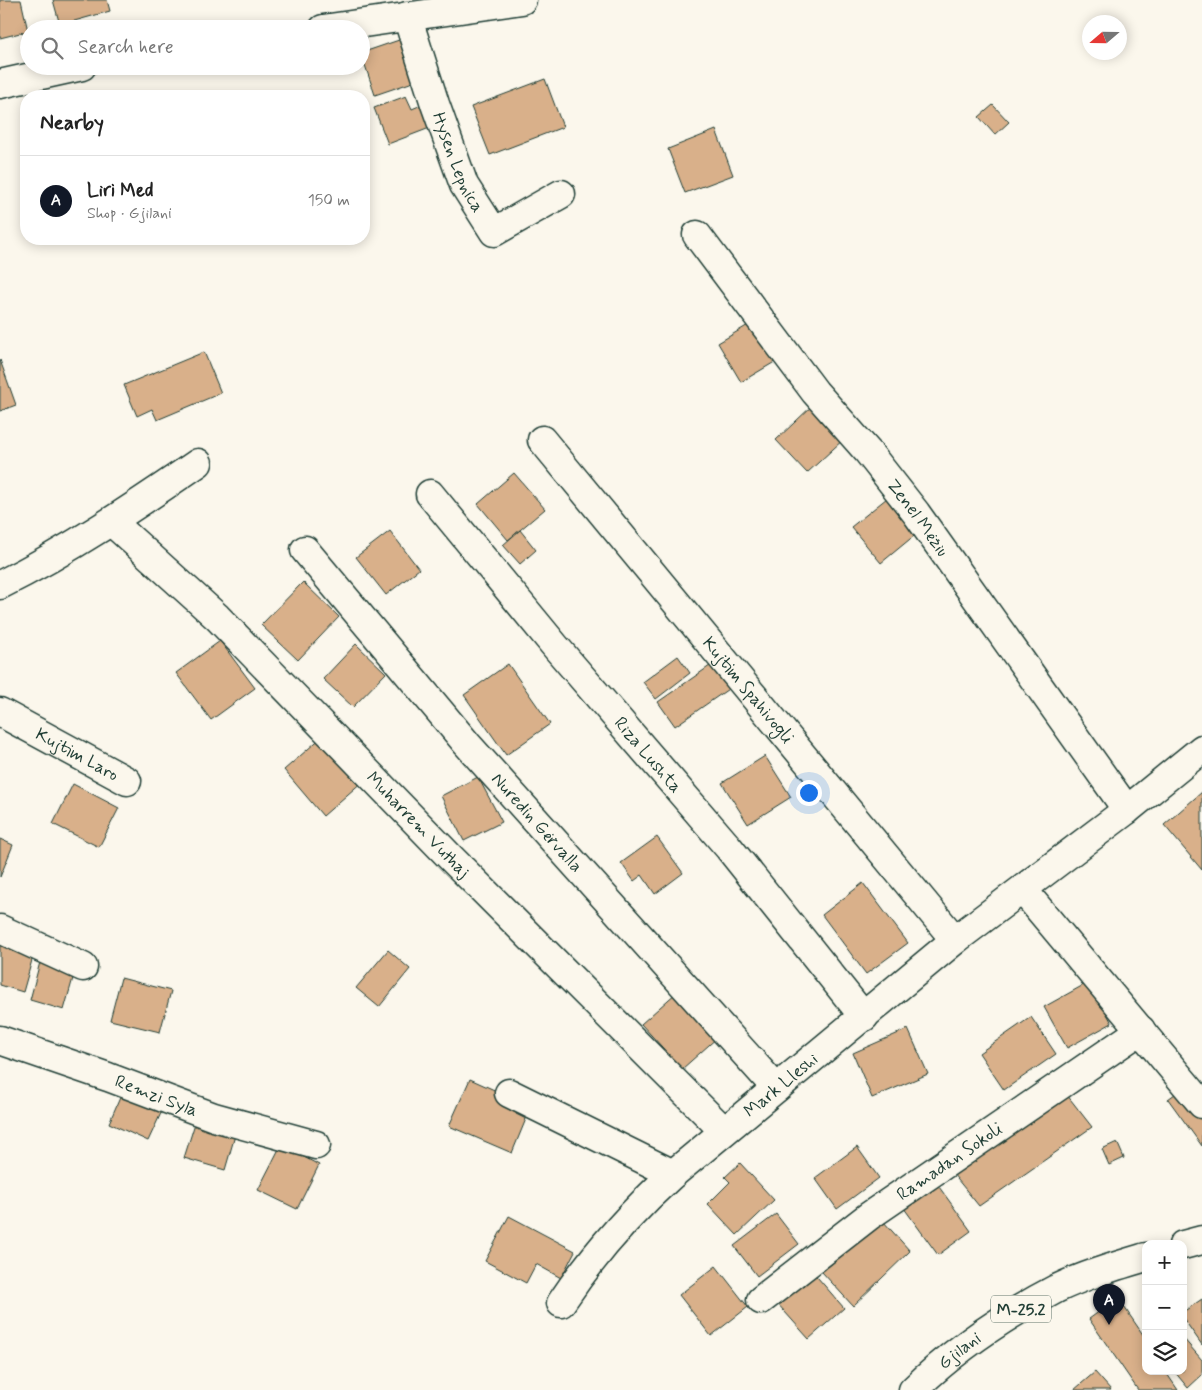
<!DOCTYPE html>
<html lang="en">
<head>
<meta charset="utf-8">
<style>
  :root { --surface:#fff; --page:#f6f6f6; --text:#222; --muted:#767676; --line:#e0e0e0; --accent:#111827 }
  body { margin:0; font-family:Mynerve,sans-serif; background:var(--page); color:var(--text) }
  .controls { position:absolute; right:15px; bottom:15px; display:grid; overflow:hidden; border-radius:10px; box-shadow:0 2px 12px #0003 }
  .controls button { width:45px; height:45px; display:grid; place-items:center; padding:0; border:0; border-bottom:1px solid var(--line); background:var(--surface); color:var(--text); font:25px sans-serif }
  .compass { position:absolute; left:1082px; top:15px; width:45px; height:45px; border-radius:50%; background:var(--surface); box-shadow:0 2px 12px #0003; rotate:250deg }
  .you { position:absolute; left:808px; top:792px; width:18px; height:18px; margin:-12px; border:4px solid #fff; border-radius:50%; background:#1a73e8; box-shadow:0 0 0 8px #1a73e833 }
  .badge { display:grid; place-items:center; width:32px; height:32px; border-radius:50%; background:var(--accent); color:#fff; font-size:16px; font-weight:700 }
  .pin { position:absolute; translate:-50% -41px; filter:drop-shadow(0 1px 2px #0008) }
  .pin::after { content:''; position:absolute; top:26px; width:18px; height:15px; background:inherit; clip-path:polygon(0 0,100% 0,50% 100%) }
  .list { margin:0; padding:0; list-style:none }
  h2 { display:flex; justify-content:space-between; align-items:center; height:65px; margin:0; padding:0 20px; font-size:21px }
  h2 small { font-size:16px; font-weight:400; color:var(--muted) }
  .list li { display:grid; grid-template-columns:32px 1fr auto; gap:15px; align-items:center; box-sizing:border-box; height:90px; padding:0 20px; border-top:1px solid var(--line) }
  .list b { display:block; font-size:19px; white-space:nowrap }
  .list p { margin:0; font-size:16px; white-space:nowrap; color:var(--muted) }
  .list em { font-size:16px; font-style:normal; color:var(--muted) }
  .icon { flex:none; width:28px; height:28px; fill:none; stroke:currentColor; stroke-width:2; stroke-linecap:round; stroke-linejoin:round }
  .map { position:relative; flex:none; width:1202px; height:1390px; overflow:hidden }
  .search { position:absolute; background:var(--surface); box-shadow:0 2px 12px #0003; left:20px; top:20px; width:350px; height:55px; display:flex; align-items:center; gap:12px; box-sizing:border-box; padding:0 18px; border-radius:28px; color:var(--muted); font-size:19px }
  .panel { position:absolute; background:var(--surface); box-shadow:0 2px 12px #0003; left:20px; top:90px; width:350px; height:155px; border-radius:20px }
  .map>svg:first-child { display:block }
  .building { fill:#d9b08a; stroke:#1f3d34 }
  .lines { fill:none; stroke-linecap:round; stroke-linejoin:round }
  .minor-casing { stroke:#1f3d34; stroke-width:31 }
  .major-casing { stroke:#1f3d34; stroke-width:31 }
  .minor { stroke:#fbf7ec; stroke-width:28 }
  .major { stroke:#fbf7ec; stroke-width:28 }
  .labels { text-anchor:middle; stroke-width:4.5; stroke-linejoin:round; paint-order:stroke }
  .shield { fill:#fbf7ec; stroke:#61756b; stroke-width:1 }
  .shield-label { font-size:16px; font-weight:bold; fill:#1f3d34 }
  .street-label { font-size:18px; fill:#1f3d34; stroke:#fbf7ec }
</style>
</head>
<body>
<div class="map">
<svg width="1202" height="1390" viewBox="0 0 1202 1390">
  <rect width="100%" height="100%" fill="#fbf7ec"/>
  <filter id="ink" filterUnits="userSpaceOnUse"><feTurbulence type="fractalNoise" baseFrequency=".02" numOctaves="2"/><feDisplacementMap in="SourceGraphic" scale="10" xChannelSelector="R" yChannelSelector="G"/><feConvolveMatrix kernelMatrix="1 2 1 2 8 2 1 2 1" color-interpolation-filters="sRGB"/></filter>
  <g filter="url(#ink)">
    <g class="building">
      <path d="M 0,0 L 21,0 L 28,31 L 0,38 Z"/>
      <path d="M 53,0 L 107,0 L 110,11 L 60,25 Z"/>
      <path d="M 402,39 L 416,81 L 375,95 L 361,53 Z"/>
      <path d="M 545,79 L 563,127 L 490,155 L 471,107 Z"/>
      <path d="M 406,96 L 412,109 L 426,103 L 435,126 L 388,144 L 374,108 Z"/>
      <path d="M 993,105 L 1009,122 L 995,135 L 979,117 Z"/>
      <path d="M 716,130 L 733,175 L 685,193 L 668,149 Z"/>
      <path d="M 755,321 L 778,360 L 741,382 L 718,343 Z"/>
      <path d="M 204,352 L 221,393 L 157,420 L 152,409 L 137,416 L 124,385 Z"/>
      <path d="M 0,360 L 16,405 L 0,411 Z"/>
      <path d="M 814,404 L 845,438 L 807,473 L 776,440 Z"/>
      <path d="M 514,473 L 545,509 L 508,540 L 478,504 Z"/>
      <path d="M 892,494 L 921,530 L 881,563 L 851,527 Z"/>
      <path d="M 520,530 L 536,550 L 520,564 L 503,545 Z"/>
      <path d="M 390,531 L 419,569 L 386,595 L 356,557 Z"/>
      <path d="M 303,582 L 339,617 L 298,660 L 261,625 Z"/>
      <path d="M 220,641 L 255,688 L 211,720 L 176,673 Z"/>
      <path d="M 356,644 L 386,673 L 353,707 L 323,679 Z"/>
      <path d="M 678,656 L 690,673 L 656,699 L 643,682 Z"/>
      <path d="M 717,661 L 734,685 L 675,726 L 658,702 Z"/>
      <path d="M 508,664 L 550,724 L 506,755 L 464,695 Z"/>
      <path d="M 323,736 L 363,781 L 323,816 L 284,770 Z"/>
      <path d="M 765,756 L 791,797 L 748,824 L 722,783 Z"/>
      <path d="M 478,777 L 502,822 L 464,841 L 441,796 Z"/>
      <path d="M 73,784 L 119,808 L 99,847 L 53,824 Z"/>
      <path d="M 1202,792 L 1202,870 L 1164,825 Z"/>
      <path d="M 657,837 L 683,873 L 655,894 L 642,875 L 634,881 L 621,863 Z"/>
      <path d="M 0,839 L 13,845 L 0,877 Z"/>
      <path d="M 863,883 L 908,943 L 866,974 L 822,915 Z"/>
      <path d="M 0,944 L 34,953 L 23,992 L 0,985 Z"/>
      <path d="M 388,950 L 410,969 L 379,1007 L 356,988 Z"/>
      <path d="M 40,962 L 75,971 L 64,1010 L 30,1000 Z"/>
      <path d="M 121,978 L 171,991 L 160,1032 L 110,1020 Z"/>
      <path d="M 1089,982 L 1112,1023 L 1067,1048 L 1044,1007 Z"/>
      <path d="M 677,992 L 718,1037 L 682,1069 L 641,1024 Z"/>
      <path d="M 1031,1017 L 1056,1054 L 1004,1090 L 979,1053 Z"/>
      <path d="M 908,1029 L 928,1074 L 872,1098 L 853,1053 Z"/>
      <path d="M 470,1079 L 521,1102 L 516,1114 L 526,1119 L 512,1153 L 449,1126 Z"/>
      <path d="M 1186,1086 L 1202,1109 L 1202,1146 L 1168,1099 Z"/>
      <path d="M 122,1093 L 162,1111 L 148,1141 L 109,1123 Z"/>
      <path d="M 1067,1095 L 1092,1127 L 979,1206 L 953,1174 Z"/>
      <path d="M 196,1120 L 236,1132 L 225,1170 L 184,1158 Z"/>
      <path d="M 1117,1142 L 1124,1158 L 1109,1165 L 1102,1149 Z"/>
      <path d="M 281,1145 L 319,1165 L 297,1209 L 258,1190 Z"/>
      <path d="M 857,1147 L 879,1178 L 837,1209 L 815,1178 Z"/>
      <path d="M 740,1163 L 774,1200 L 737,1235 L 708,1204 L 730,1182 L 725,1177 Z"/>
      <path d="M 934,1180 L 971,1231 L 938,1255 L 901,1204 Z"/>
      <path d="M 776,1214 L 799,1244 L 757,1276 L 734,1246 Z"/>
      <path d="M 509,1216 L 575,1251 L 561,1278 L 536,1264 L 526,1283 L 485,1261 Z"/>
      <path d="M 883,1221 L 910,1251 L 853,1306 L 822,1272 Z"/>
      <path d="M 716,1266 L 748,1307 L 711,1336 L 679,1295 Z"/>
      <path d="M 811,1270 L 844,1308 L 809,1339 L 776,1302 Z"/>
      <path d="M 1118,1298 L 1146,1339 L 1146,1371 L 1165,1371 L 1178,1390 L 1138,1390 L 1089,1319 Z"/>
      <path d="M 1202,1299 L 1202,1345 L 1183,1318 L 1183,1312 Z"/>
      <path d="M 1183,1338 L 1202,1360 L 1202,1375 L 1188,1388 L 1174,1371 L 1183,1371 Z"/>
      <path d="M 1095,1372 L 1111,1390 L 1074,1390 Z"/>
    </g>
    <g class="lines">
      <defs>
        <g id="minor">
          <path id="s1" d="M 407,16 L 435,104 L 464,185 L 494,232 L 561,194"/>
          <path d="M 323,29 L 522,0"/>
          <path d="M 0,84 L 82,66"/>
          <path id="s2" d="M 697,235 L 815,392 L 868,452 L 916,513 L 1127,810"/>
          <path id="s3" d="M 542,440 L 955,940"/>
          <path id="s4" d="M 430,494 L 555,646 L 729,848 L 864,1017"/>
          <path id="s5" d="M 112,522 L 217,617 L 452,859 L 724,1131"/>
          <path id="s6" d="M 305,550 L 467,744 L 776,1088"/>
          <path d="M 0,585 C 70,550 134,507 198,463"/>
          <path id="s7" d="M 0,712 L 127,781"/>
          <path d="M 1023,890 L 1202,1104"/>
          <path d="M 0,929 L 83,967"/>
          <path id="s8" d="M 0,1040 L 108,1077 L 214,1117 L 316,1145"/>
          <path d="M 509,1093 L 673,1174"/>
          <path id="s9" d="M 761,1300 L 869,1216 L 1141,1030"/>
          <path id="s10" d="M 561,1303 C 593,1255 630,1213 673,1174 L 955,940 L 1127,810 L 1202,749"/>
        </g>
        <g id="major">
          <path d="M 1183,1245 L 1202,1240"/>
          <path id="s11" d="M 913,1390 C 955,1349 1004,1316 1056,1289 C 1085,1275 1116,1266 1146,1257"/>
        </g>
      </defs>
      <use href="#minor" class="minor-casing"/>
      <use href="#major" class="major-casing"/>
      <use href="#minor" class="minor"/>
      <use href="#major" class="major"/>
    </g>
  </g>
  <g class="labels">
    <rect class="shield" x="991" y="1295.5" width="60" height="27" rx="4"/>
    <g class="shield-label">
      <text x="1021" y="1315">M-25.2</text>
    </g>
    <g class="street-label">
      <text dy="6" stroke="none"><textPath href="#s1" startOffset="155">Hysen Lepnica</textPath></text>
      <text dy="6" stroke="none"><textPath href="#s2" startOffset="359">Zenel Mëziu</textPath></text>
      <text dy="6" stroke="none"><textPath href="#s3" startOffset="324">Kujtim Spahivogli</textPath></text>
      <text dy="6" stroke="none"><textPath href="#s7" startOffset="88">Kujtim Laro</textPath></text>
      <text dy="6" stroke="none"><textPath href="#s4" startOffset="340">Riza Lushta</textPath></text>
      <text dy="6" stroke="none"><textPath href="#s6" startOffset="358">Nuredin Gërvalla</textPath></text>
      <text dy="6" stroke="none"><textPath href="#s5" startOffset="431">Muharrem Vuthaj</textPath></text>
      <text dy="6" stroke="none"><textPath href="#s10" startOffset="311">Mark Lleshi</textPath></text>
      <text dy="6" stroke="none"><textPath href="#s8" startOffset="166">Remzi Syla</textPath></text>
      <text dy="6" stroke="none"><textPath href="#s9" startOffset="234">Ramadan Sokoli</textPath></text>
      <text dy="6" stroke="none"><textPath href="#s11" startOffset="61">Gjilani</textPath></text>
    </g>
  </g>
</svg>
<div class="controls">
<button>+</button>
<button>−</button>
<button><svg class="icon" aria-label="layers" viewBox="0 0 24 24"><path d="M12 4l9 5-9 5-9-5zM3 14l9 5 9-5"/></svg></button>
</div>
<svg class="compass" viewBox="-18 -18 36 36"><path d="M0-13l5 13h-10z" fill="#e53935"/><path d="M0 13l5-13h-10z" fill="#767676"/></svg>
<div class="you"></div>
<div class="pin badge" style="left:1109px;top:1325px">A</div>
<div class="search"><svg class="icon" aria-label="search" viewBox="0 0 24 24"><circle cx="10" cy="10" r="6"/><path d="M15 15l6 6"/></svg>Search here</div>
<section class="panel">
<h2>Nearby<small></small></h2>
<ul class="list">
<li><span class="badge">A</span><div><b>Liri Med</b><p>Shop · Gjilani</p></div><em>150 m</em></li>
</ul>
</section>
</div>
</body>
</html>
